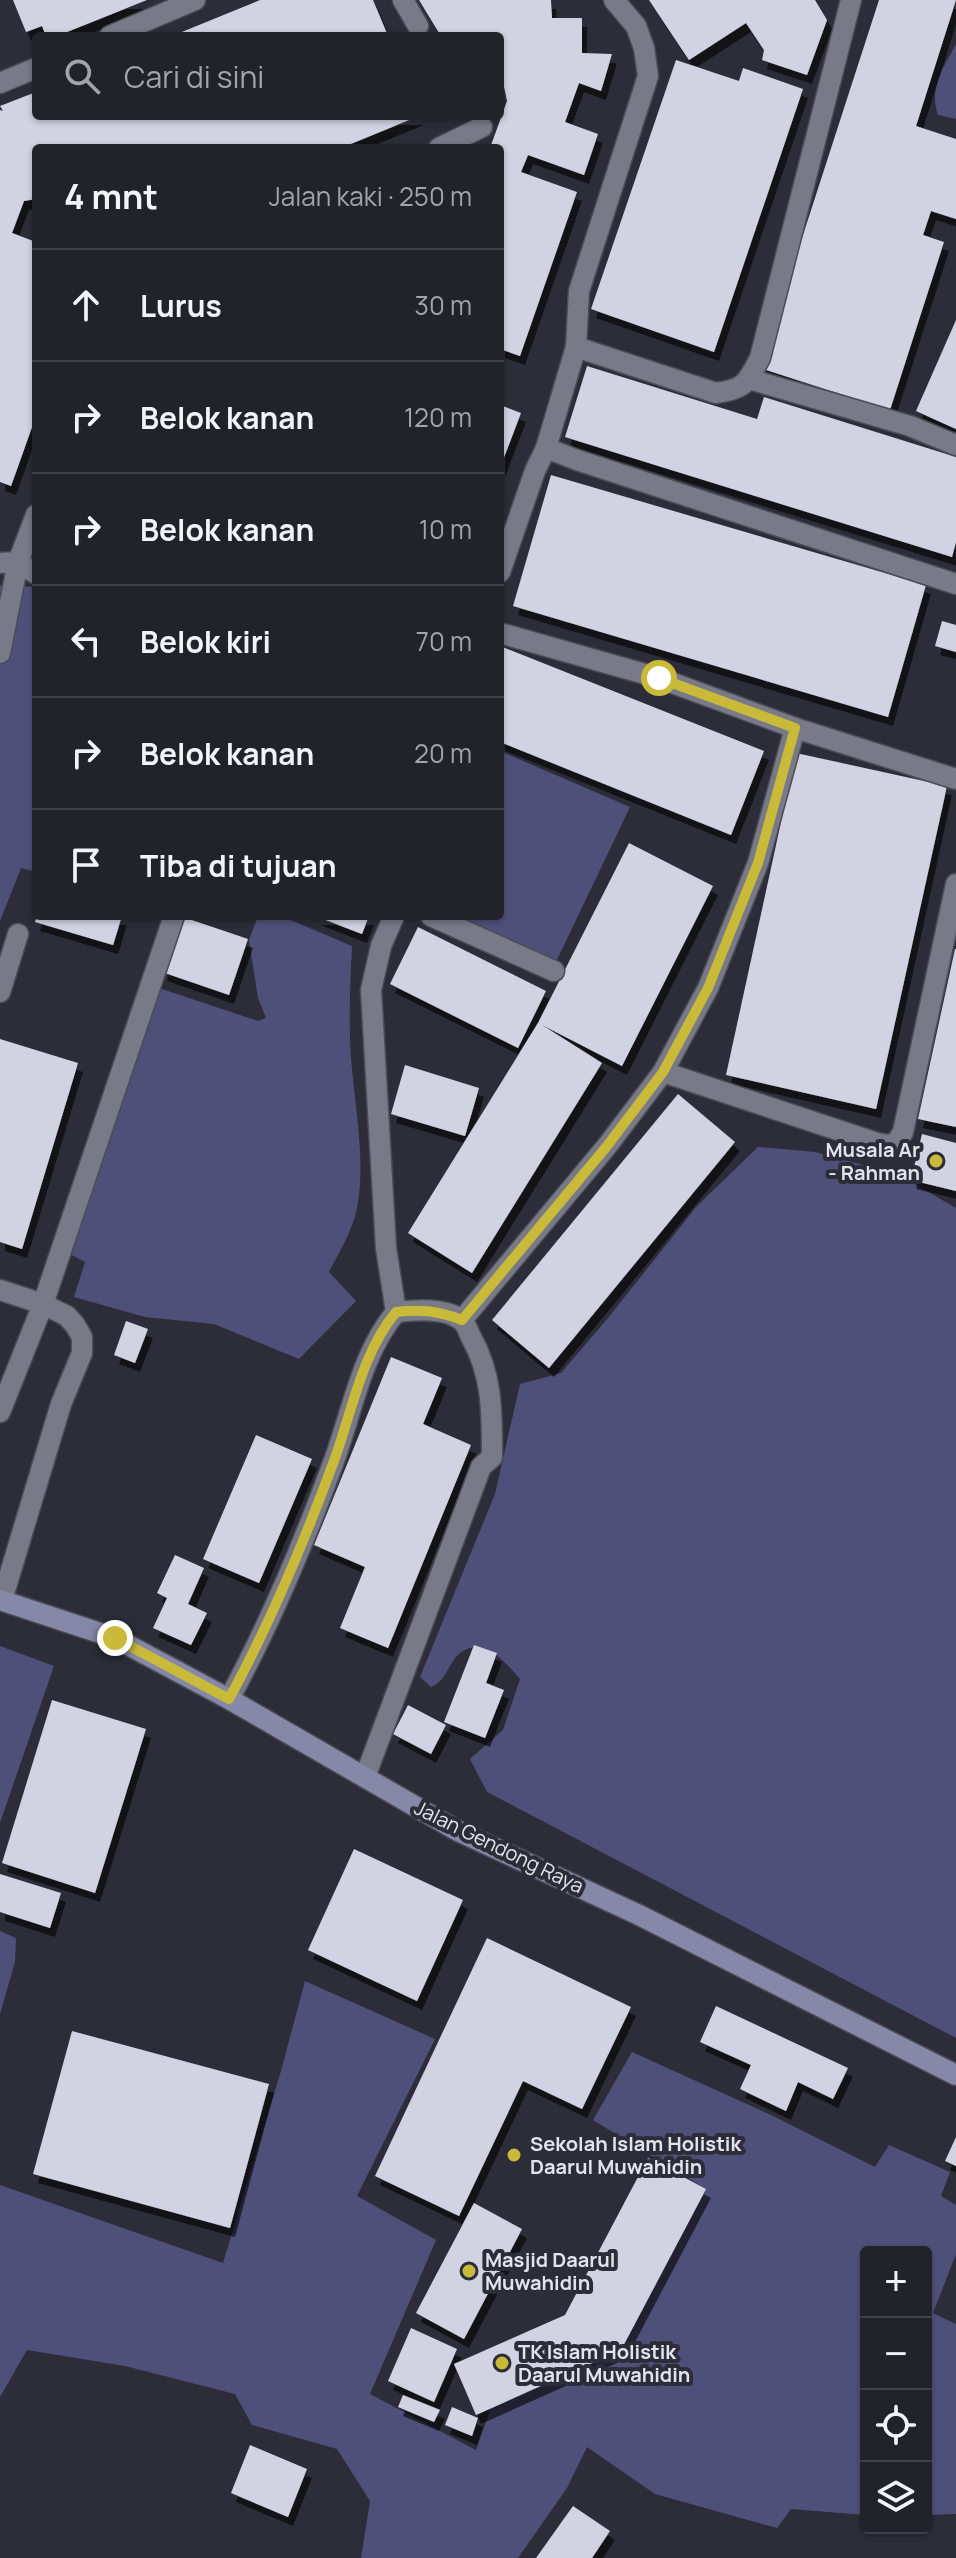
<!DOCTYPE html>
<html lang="id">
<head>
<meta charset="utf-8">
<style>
  :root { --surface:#22222b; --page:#2a2a33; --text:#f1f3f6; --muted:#a2a4a9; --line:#3f3f47 }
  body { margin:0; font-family:Manrope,sans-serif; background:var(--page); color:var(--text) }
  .controls { position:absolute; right:24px; bottom:24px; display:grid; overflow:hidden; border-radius:8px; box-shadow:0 2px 6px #0004 }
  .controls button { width:72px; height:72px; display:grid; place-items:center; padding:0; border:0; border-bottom:2px solid var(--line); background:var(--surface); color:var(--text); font:40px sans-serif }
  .stop { position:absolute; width:24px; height:24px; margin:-18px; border:6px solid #caba3a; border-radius:50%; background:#fff }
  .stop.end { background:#caba3a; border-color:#fff; box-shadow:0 2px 8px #0008 }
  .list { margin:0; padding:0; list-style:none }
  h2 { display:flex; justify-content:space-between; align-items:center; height:104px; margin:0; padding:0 32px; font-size:34px }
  h2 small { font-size:26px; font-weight:400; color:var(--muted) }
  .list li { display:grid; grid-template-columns:52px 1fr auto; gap:24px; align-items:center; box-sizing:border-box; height:112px; padding:0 32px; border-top:2px solid var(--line) }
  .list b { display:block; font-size:30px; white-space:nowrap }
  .list em { font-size:26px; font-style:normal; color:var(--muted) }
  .icon { flex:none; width:44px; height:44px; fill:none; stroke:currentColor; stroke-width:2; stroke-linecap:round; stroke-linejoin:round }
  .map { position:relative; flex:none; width:956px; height:2558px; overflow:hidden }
  .search { position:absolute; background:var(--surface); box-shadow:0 2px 6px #0004; left:32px; top:32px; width:472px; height:88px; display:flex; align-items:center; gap:20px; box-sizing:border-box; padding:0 28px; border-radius:8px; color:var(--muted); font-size:30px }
  .panel { position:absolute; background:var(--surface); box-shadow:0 2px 6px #0004; left:32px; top:144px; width:472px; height:776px; border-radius:8px }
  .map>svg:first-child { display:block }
  .green { fill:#4f5079 }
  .building { fill:#d2d3e2; filter:url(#shadow) }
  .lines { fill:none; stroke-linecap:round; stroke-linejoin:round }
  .street-casing { stroke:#4b4c55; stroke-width:23 }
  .secondary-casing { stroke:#4b4c55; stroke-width:23 }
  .street { stroke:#797a88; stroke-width:20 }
  .secondary { stroke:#8688a8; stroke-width:20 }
  .route { stroke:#caba3a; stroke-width:10 }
  .poi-dot { fill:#caba3a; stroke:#2d2d39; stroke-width:3 }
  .labels { text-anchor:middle; stroke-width:8; stroke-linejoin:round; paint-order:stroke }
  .poi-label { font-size:20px; font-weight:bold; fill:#e3e4eb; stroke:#2d2d39; text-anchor:start }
  .street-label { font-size:20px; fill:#e3e4eb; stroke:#2d2d39 }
</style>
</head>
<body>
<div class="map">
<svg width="956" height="2558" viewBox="0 0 956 2558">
  <defs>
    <filter id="shadow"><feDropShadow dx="5" dy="9" stdDeviation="0" flood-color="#0009"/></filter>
  </defs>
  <rect width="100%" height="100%" fill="#2d2d39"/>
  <g class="green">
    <path d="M 956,44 L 956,119 L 938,115 C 929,86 943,69 956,44 Z"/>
    <path d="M 0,585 L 36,587 L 36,872 L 21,868 L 0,921 Z"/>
    <path d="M 500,751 L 630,807 L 555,964 L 459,916 L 500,916 Z"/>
    <path d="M 258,916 L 281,916 L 352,946 C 350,987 348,1029 352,1069 C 356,1113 367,1173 355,1216 C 350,1235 338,1254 329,1272 L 356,1301 L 299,1359 L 214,1324 L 145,1317 L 74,1297 L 85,1262 L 70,1254 L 159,988 L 258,1021 L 266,1018 L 258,998 L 249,940 Z"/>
    <path d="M 758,1147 L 815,1152 L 897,1174 L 956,1208 L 956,2038 L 487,1792 L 470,1759 L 503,1730 L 520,1679 C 506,1663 484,1635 460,1653 C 448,1663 447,1681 431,1687 L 420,1677 L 495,1494 L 520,1384 L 561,1373 L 608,1318 L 697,1206 Z"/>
    <path d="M 0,1646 L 54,1666 L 0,1823 Z"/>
    <path d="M 0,1931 L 16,1938 L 15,1962 L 0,2014 Z"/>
    <path d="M 305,1981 L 435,2039 L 357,2196 L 436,2240 L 370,2394 L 476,2450 L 491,2408 L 706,2189 L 593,2120 L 632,2052 L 771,2115 L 875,2167 L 889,2145 L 950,2172 L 941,2196 L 956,2205 L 956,2254 L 933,2313 L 956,2324 L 956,2514 L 926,2515 L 926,2252 L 866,2252 L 866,2515 L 791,2509 L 777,2528 L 655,2494 L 587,2447 L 567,2488 L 518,2558 L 361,2558 L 370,2501 L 337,2449 L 252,2425 L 235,2394 L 125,2366 L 27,2350 L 0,2397 L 0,2185 L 223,2263 L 281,2071 Z"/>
  </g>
  <g class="building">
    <path d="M 13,0 L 147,0 L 57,36 L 46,36 L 42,26 L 26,32 Z"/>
    <path d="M 260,0 L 373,0 L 388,36 L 172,36 Z"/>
    <path d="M 419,0 L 551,0 L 552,18 L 582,18 L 582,53 L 612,54 L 601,91 L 579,83 L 565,122 L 598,134 L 584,175 L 528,155 L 521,172 L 577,192 L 520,356 L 500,349 L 500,148 L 490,148 L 507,101 L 503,82 L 500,83 L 500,36 L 441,36 Z"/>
    <path d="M 649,0 L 815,0 L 827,20 L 807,75 L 762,60 L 764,50 L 746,23 L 689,60 Z"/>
    <path d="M 879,0 L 956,0 L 916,126 L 956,139 L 956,219 L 931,211 L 923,235 L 944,242 L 890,410 L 760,368 Z"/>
    <path d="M 676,60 L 739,81 L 743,68 L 803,89 L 714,352 L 591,309 Z"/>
    <path d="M 36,92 L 36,116 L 419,116 L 341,148 L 36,148 L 36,199 L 24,201 L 12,233 L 36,242 L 36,416 L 11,486 L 0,482 L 0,110 L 3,111 L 0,106 Z"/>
    <path d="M 956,320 L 956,429 L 916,411 Z"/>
    <path d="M 587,366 L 757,419 L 764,397 L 956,457 L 956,542 L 952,557 L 565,437 Z"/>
    <path d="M 500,405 L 521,413 L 500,468 Z"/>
    <path d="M 551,475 L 926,585 L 888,717 L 513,606 Z"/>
    <path d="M 942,621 L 956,625 L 956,652 L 935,646 Z"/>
    <path d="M 500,646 L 764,751 L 731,835 L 500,742 Z"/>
    <path d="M 796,753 L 947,786 L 876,1109 L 726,1075 Z"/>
    <path d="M 629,843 L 713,886 L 622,1066 L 542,1025 L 602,1063 L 472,1273 L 408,1233 L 538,1023 Z"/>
    <path d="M 37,916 L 122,916 L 113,945 L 35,922 Z"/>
    <path d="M 180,916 L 248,939 L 229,995 L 162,972 Z"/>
    <path d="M 315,916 L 369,916 L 362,934 Z"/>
    <path d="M 418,927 L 546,991 L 518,1048 L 390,984 Z"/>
    <path d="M 955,949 L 956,949 L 956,1127 L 918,1119 Z"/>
    <path d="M 0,1039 L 78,1063 L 22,1249 L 0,1242 Z"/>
    <path d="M 405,1065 L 479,1088 L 465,1136 L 391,1114 Z"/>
    <path d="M 678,1094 L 735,1142 L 549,1368 L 492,1320 Z"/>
    <path d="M 922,1134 L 956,1143 L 956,1191 L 911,1180 Z"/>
    <path d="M 126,1321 L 148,1329 L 135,1363 L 114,1355 Z"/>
    <path d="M 391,1357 L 442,1378 L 423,1424 L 471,1445 L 388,1648 L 340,1628 L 365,1567 L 314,1545 Z"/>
    <path d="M 256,1435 L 312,1459 L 259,1583 L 203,1559 Z"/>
    <path d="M 175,1555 L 204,1568 L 188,1604 L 207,1613 L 191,1645 L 153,1628 L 167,1598 L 157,1593 Z"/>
    <path d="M 474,1645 L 497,1653 L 486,1683 L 504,1690 L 485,1738 L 444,1722 Z"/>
    <path d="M 52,1700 L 146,1729 L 95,1893 L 2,1863 Z"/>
    <path d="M 408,1705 L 446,1725 L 431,1754 L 393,1734 Z"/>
    <path d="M 354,1849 L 463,1900 L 417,2001 L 308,1950 Z"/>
    <path d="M 0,1874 L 61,1893 L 50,1928 L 0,1912 Z"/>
    <path d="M 487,1938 L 631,2007 L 582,2109 L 523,2081 L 459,2216 L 375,2176 Z"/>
    <path d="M 716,2006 L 848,2068 L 833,2099 L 798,2082 L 786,2111 L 740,2089 L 751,2065 L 700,2042 Z"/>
    <path d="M 72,2031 L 269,2084 L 230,2228 L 33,2174 Z"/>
    <path d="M 956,2137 L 956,2166 L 945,2161 Z"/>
    <path d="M 648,2158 L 706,2189 L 621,2350 L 476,2415 L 454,2364 L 565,2315 Z"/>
    <path d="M 474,2203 L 522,2229 L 464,2339 L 416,2313 Z"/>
    <path d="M 411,2328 L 457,2349 L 434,2402 L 388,2381 Z"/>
    <path d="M 403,2395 L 440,2410 L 434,2422 L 398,2407 Z"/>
    <path d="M 452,2407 L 478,2418 L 472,2436 L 445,2425 Z"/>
    <path d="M 250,2445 L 307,2469 L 288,2517 L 231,2493 Z"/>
    <path d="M 573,2506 L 610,2531 L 592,2558 L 536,2558 Z"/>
  </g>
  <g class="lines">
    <defs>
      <g id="street">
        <path d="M 403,0 L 418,26"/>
        <path d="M 110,36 L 195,0"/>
        <path d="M 0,83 L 36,68"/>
        <path d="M 439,148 L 482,127"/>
        <path d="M 576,347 L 716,393 C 745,389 746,384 760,358 L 851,0"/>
        <path d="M 749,379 L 910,426 L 956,445"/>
        <path d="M 546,448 L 577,460 L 956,584"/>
        <path d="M 0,563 L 18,562 L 36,574"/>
        <path d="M 500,572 L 535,471 L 546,448 L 576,347 L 579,291 L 648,76 L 644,48 L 636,26 L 614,0"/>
        <path d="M 500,633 L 659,678 L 795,728 L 956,779"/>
        <path d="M 0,653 L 18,562 L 36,515"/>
        <path d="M 394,916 L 381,946 L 371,990 L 386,1248 L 396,1312"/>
        <path d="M 431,916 L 554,971"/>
        <path d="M 0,992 L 18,934"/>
        <path d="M 663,1072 L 877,1143 L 889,1145 L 897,1142 L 903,1132 L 956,884"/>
        <path d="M 0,1290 L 43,1304 L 174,916"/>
        <path d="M 462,1320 L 607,1146 L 663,1072 L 708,988 L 758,863 L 795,728"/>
        <path d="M 0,1412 L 43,1304 L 67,1316 L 75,1325 L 82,1337 L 82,1353 L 61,1404 L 2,1600"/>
        <path d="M 229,1699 C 271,1622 305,1540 335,1458 C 353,1408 362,1353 396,1312 C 415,1310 447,1307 462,1321 C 466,1324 469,1333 471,1337 C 493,1376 492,1414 492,1457 L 481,1467 L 365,1777"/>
      </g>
      <path id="secondary" d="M 0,1600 L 115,1638 L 229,1699 L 458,1831 L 639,1915 L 956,2075"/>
    </defs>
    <use href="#street" class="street-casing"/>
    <use href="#secondary" class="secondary-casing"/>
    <use href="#street" class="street"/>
    <use href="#secondary" class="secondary"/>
  </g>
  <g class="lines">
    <path class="route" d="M 115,1638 L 229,1699 C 271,1622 305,1540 335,1458 C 353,1408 362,1353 396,1312 C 421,1309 439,1311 462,1320 L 607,1146 L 663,1072 L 708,988 L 758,863 L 795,728 L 659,678"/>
  </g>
  <g class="poi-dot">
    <circle cx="936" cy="1161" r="8"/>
    <circle cx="514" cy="2155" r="8"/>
    <circle cx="469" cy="2271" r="8"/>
    <circle cx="502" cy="2363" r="8"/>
  </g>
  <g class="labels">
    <g class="poi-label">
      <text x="920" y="1157" text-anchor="end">Musala Ar<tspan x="920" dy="23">- Rahman</tspan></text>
      <text x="530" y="2151">Sekolah Islam Holistik<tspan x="530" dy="23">Daarul Muwahidin</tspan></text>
      <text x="485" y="2267">Masjid Daarul<tspan x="485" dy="23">Muwahidin</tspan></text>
      <text x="518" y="2359">TK Islam Holistik<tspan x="518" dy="23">Daarul Muwahidin</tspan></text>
    </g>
    <g class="street-label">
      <text transform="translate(499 1847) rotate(26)" y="7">Jalan Gendong Raya</text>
    </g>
  </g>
</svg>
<div class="controls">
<button>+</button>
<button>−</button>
<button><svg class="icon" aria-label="locate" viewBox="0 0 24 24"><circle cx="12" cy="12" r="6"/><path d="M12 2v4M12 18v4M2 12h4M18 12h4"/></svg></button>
<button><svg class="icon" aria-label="layers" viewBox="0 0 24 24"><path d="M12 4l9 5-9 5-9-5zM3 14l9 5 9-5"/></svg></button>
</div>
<div class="stop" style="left:659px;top:678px"></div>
<div class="stop end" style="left:115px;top:1638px"></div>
<div class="search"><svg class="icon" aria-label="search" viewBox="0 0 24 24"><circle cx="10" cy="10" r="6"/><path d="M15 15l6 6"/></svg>Cari di sini</div>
<section class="panel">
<h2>4 mnt<small>Jalan kaki · 250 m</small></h2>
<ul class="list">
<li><svg class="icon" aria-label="ahead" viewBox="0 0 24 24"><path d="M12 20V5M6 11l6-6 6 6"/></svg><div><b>Lurus</b></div><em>30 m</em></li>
<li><svg class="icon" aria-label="right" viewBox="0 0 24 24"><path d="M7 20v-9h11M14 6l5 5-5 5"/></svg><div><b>Belok kanan</b></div><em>120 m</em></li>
<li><svg class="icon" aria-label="right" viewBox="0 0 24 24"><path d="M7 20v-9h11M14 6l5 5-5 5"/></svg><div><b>Belok kanan</b></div><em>10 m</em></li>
<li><svg class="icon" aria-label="left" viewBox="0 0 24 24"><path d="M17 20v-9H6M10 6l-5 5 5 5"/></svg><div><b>Belok kiri</b></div><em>70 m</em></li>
<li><svg class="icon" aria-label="right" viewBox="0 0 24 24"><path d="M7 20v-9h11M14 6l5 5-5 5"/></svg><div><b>Belok kanan</b></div><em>20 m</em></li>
<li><svg class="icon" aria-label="arrive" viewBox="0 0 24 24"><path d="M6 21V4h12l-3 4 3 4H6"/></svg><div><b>Tiba di tujuan</b></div></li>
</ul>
</section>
</div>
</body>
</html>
